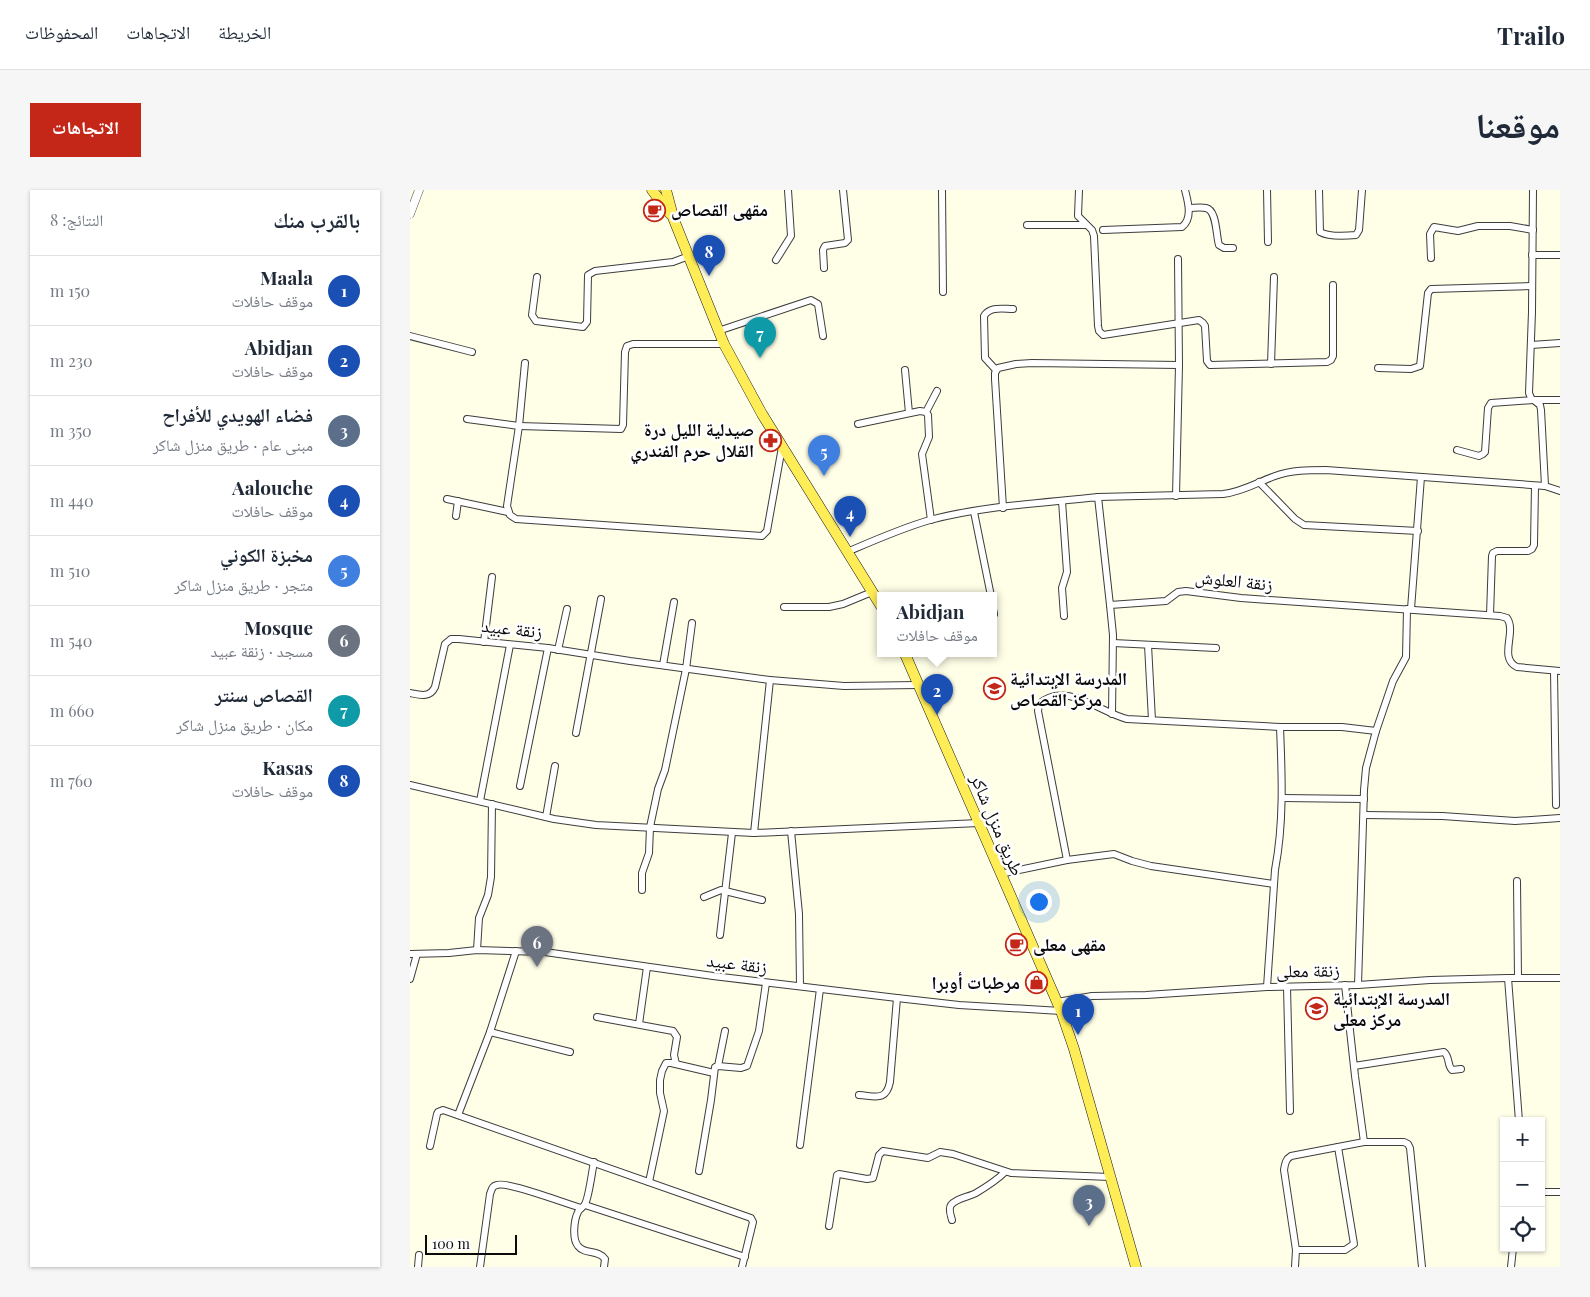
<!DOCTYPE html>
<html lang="ar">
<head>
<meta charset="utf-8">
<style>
  :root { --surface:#fff; --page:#f6f6f7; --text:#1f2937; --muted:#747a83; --line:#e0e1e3; --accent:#c42718 }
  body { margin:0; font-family:"Playfair Display","Noto Naskh Arabic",serif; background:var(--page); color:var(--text); direction:rtl }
  .controls { position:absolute; right:15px; bottom:15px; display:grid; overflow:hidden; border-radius:0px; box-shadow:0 1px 4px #0004 }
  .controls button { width:45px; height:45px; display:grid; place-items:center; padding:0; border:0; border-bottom:1px solid var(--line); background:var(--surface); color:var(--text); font:25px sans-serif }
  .scale { position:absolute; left:15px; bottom:12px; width:92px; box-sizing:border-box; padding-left:5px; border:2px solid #0a0a0a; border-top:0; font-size:14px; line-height:18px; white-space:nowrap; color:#0a0a0a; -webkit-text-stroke:4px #fff; paint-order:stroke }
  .you { position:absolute; left:628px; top:711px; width:18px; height:18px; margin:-12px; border:4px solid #fff; border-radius:50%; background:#1a73e8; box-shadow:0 0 0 8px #1a73e833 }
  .badge { display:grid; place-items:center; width:32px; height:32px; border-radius:50%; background:var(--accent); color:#fff; font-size:16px; font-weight:700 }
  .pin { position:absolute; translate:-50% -41px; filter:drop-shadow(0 1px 2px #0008) }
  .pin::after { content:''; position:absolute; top:26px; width:18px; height:15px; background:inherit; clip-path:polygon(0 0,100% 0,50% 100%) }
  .popup { position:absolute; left:467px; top:402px; width:120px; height:65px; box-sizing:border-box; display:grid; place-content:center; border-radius:0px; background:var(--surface); filter:drop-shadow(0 1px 4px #0005); font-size:16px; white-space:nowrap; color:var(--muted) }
  .popup b { font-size:19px; color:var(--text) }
  .popup::after { content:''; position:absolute; left:50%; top:100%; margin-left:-10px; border:10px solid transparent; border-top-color:var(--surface) }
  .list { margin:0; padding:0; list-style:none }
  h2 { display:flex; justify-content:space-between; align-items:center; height:65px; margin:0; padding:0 20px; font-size:21px }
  h2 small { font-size:16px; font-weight:400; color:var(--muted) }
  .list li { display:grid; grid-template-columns:32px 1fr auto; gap:15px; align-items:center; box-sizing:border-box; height:70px; padding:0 20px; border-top:1px solid var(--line) }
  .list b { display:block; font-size:19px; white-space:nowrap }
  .list p { margin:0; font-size:16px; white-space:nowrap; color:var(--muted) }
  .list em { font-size:16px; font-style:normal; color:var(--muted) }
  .icon { flex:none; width:28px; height:28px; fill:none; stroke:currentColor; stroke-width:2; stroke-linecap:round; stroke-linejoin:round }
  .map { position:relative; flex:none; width:1150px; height:1077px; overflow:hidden; direction:ltr; border-radius:0px }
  header { display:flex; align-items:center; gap:30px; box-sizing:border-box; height:70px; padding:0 25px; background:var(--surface); border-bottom:1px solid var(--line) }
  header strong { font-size:24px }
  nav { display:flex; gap:28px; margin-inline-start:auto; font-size:18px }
  .intro { display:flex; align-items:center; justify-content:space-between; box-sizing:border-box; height:120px; padding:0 30px }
  h1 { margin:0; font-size:35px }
  .button { padding:12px 22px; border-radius:0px; background:var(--accent); color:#fff; font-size:18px; font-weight:700 }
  main { display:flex; gap:30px; padding:0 30px }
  aside { flex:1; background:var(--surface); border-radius:0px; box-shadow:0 1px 4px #0004 }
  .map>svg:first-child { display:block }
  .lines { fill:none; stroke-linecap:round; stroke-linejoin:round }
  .minor-casing { stroke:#3d3d3d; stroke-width:8 }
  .tertiary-casing { stroke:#3d3d3d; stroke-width:9 }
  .primary-casing { stroke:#1b1b1b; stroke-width:11 }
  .minor { stroke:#fff; stroke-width:6 }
  .tertiary { stroke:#fff; stroke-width:8 }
  .primary { stroke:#ffed57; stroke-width:10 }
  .labels { text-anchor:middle; stroke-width:5; stroke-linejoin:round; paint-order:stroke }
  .poi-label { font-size:18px; font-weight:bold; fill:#0a0a0a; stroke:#fff; text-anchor:start }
  .street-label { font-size:18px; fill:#0a0a0a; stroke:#fff }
</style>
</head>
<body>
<header>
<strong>Trailo</strong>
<nav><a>الخريطة</a><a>الاتجاهات</a><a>المحفوظات</a></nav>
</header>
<div class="intro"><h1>موقعنا</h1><a class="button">الاتجاهات</a></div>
<main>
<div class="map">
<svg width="1150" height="1077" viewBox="0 0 1150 1077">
  <rect width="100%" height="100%" fill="#fffee7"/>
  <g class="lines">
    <defs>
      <g id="minor">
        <path d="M 532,0 L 533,102"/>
        <path d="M 669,0 L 668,26 L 682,40 L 684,46 L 688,136 L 689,141 L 693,145 L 789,130 L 793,133 L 795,136 L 797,171 L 800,175 L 917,172 L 921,170 L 923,166 L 923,95"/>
        <path d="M 857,0 L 858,52"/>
        <path d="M 909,0 L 910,42 C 919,47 936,46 946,45 L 949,40 L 952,0"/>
        <path d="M 1123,0 L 1122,122 L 1119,203 L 1121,208 L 1130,215 L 1131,220 L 1135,296"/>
        <path d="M 779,18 C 784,18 791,17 796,18 C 807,20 806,46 809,55 L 814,58 L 823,58"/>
        <path d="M 617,35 L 676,35"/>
        <path d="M 693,40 L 772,37 C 783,28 778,12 775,0"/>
        <path d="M 1122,65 L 1150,65"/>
        <path d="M 1021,68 L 1020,44 L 1024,37 L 1048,41 L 1068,36 L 1100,36 L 1123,40"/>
        <path d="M 366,70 L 381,46 L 378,0"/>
        <path d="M 414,78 L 413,60 L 415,56 L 435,53 L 438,50 L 433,0"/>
        <path d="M 127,87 L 122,125 L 126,131 L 173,137 L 177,132 L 178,85 L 185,81 L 263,72 L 279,66"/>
        <path d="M 308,141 L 401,110 L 408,114 L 413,146"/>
        <path d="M 0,146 L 62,162"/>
        <path d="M 1121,155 L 1150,153"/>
        <path d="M 115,173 L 109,236 L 97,316 L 100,325 L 106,329 L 352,346 L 357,341 L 372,257"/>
        <path d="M 861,174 L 864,87"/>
        <path d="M 968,178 L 1001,179 L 1010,176 L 1018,103 L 1021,99 L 1122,96"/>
        <path d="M 495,180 L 499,223"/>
        <path d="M 586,180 L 575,168 L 574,126 C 580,116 593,119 603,119"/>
        <path d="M 57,229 L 109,236"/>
        <path d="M 448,234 L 510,221 L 516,222"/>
        <path d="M 109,236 L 211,239 L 213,235 L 215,162 L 217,156 L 223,154 L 314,154"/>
        <path d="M 1047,260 L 1069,266 L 1073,264 L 1075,262 L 1078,218 L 1081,213 L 1123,210 L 1150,210"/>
        <path d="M 849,292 L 885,329 L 894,335 L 1008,341"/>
        <path d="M 766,306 L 769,175 L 768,69"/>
        <path d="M 688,307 L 813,304 C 832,302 848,292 865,286 C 882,280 898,280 916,280 L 1135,296 L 1150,301"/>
        <path d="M 37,309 L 98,322"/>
        <path d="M 652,311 L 657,382 L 652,398 L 654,426"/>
        <path d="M 593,318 L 585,189 L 585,183 L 588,178 L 606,174 L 622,173 L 769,175"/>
        <path d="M 564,322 L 581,406"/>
        <path d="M 46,326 L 48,311"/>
        <path d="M 521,330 L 512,264 L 519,247 L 518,225 L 516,222 L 527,201"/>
        <path d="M 437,362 C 465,350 492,338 520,330 C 572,316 634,313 688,307 L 700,415 L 756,411 L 768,402 L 776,401 L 831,408 L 1090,426 L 1097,428 C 1107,442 1088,468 1107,477 L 1150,481"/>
        <path d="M 700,415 L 703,445 L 702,524"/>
        <path d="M 374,417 L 419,417 L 433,414 L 462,402"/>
        <path d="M 583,419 L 584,424"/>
        <path d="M 1001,419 L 1011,287"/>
        <path d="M 1080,425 L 1082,366 L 1083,363 L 1087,361 L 1118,361 L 1122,359 L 1124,355 L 1125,296"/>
        <path d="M 74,452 L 82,387"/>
        <path d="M 703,453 L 806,458"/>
        <path d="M 738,455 L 742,530"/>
        <path d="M 148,460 L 157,419"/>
        <path d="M 253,475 L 264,412"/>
        <path d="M 1144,481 L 1146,615"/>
        <path d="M 0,503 C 10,505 20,508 25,497 L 35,454 L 41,449 L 49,449 L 138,458 L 220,471 L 360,490 L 434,496 L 509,495"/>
        <path d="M 966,541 L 983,491 L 996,467 L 997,419"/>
        <path d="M 166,543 L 191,409"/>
        <path d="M 0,595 L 144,629 L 186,635 L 344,643 L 569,633"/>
        <path d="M 110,596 L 138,458"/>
        <path d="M 872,608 L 954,609"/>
        <path d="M 70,611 L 100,455"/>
        <path d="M 954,625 L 1032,626 L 1105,631 L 1150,628"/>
        <path d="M 136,627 L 145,576"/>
        <path d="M 381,641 L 389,724 L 390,796"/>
        <path d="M 344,643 L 360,490"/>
        <path d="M 657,670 L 628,521 L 629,514 C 655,490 691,523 717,529 L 870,537 L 932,537 L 966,541 L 956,578 L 954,600 L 948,795"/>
        <path d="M 590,684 L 657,670 L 704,664 L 722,671 L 741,676 L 864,694"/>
        <path d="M 1107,691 L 1108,788"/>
        <path d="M 232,700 L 232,683 L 239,663 L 240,637 L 248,599 L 255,580 L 276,479 L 282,433"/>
        <path d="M 294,707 L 311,700 L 352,710"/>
        <path d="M 310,745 L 322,643"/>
        <path d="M 67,760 L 69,728 L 78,705 L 81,687 L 82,614"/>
        <path d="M 0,764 L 39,763 L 67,760 L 135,762 L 303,786 L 487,808 L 549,815 L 651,821"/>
        <path d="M 1098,788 L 1109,931"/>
        <path d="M 0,789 L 7,764"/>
        <path d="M 935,795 L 945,886 L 954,952"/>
        <path d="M 857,797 L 865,680 C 874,633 872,585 870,537"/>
        <path d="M 877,797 L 880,921"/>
        <path d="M 647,812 L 682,806 L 736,805 L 857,797 L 948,795 L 1020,790 L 1098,788 L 1150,788"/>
        <path d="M 187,827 L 263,841 L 267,847 L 264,865 L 266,874"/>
        <path d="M 229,834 L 237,777"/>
        <path d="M 80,842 L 160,862"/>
        <path d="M 308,876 L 315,841"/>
        <path d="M 944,876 L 1034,862 C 1040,867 1037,875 1042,880 L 1051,879"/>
        <path d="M 449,905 C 465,906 476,912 480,892 L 487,808"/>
        <path d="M 48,925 L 80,842 L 106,761"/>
        <path d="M 390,955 L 410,799"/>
        <path d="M 20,956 L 27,924 L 28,922 L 33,920 L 341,1028 L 343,1032 L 332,1077"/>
        <path d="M 184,972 C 182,981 179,1007 175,1014 C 174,1017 169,1019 168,1022 C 164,1030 162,1049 168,1056 C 175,1065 188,1059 195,1069 L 194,1077"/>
        <path d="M 289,981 L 301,910 L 305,877 L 308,876 L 331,878 L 337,876 L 349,841 L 356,793"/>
        <path d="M 239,992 L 254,921 L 250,903 L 250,890 L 252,881 L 256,873 L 261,873 L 304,883"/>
        <path d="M 1131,1002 L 1150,1002"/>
        <path d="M 175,1015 L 335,1067"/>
        <path d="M 542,1030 C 541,1026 538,1019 541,1015 C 546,1008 559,1007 566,1003 C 576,997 587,990 595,982"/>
        <path d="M 419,1036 L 427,985 L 429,984 L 457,989 L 463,988 L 469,965 L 473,961 L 518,968 L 530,962 L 543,964 L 601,983 L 700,987"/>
        <path d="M 886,1060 L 935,1060 L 944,1054 L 928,957"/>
        <path d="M 8,1077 L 9,1065"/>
        <path d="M 70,1077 L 80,1004 C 82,999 82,996 87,995 C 97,991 157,1014 171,1018"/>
        <path d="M 885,1077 L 886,1060 L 874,980 C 875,973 876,969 881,966 L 954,952 L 994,952 L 998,954 L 1000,958 L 1012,1077"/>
        <path d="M 1101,1077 L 1103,1058"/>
      </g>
      <path id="tertiary" d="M 0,24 L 9,0"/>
      <g id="primary">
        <path d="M 242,0 L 261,25"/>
        <path d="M 256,0 L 264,30 L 314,154 L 352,224 L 471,416"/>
        <path d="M 495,464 L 651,821 L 664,859 L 726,1077"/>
      </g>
    </defs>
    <use href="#minor" class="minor-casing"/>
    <use href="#tertiary" class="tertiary-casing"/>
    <use href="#primary" class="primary-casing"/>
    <use href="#minor" class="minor"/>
    <use href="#tertiary" class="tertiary"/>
    <use href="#primary" class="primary"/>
  </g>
  <defs>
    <symbol id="cafe-ring" viewBox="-11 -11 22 22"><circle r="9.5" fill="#fff" stroke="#c42718" stroke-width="1.5"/><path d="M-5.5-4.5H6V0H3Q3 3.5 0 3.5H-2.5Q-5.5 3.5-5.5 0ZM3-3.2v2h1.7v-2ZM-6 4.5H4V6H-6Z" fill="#c42718"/></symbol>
    <symbol id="pharmacy-ring" viewBox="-11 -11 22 22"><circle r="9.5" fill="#fff" stroke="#c42718" stroke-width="1.5"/><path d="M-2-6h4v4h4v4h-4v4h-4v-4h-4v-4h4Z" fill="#c42718"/></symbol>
    <symbol id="school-ring" viewBox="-11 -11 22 22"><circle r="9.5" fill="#fff" stroke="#c42718" stroke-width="1.5"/><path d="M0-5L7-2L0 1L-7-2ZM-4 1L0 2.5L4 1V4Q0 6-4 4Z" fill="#c42718"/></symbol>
    <symbol id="shop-ring" viewBox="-11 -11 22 22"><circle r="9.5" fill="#fff" stroke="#c42718" stroke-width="1.5"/><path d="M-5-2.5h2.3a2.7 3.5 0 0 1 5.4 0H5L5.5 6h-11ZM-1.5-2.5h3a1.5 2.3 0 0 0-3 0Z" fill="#c42718"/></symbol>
  </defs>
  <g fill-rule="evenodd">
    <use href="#cafe-ring" x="232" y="8" width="25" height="25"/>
    <use href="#pharmacy-ring" x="348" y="238" width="25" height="25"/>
    <use href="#school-ring" x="572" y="486" width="25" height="25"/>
    <use href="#cafe-ring" x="594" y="742" width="25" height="25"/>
    <use href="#shop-ring" x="614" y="780" width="25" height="25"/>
    <use href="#school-ring" x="894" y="806" width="25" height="25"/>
  </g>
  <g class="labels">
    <g class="poi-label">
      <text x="261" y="26">مقهى القصاص</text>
      <text x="344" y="246" text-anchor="end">صيدلية الليل درة<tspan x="344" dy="21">القلال حرم الفندري</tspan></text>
      <text x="600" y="495">المدرسة الإبتدائية<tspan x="600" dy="21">مركز القصاص</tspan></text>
      <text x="623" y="761">مقهى معلى</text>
      <text x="610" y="799" text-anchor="end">مرطبات أوبرا</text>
      <text x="923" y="815">المدرسة الإبتدائية<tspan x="923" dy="21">مركز معلى</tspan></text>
    </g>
    <g class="street-label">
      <text transform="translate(824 391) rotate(6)" y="6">زنقة العلوش</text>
      <text transform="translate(102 439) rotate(6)" y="6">زنقة عبيد</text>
      <text transform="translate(587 635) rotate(67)" y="6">طريق منزل شاكر</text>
      <text transform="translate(327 774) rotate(7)" y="6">زنقة عبيد</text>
      <text transform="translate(898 781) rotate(-1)" y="6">زنقة معلى</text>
    </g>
  </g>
</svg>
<div class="controls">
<button>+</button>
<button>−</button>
<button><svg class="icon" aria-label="locate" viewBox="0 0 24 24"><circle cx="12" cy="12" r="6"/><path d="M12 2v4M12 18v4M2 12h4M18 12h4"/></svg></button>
</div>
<div class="scale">100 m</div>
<div class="you"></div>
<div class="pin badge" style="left:668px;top:845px;background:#1a4fb4">1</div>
<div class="pin badge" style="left:527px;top:525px;background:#1a4fb4">2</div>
<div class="popup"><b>Abidjan</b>موقف حافلات</div>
<div class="pin badge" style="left:679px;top:1036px;background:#5c6f8a">3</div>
<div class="pin badge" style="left:440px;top:347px;background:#1a4fb4">4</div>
<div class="pin badge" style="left:414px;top:286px;background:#3f7fe0">5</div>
<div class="pin badge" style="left:127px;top:777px;background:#6b7280">6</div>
<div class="pin badge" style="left:350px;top:168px;background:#0f9aa8">7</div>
<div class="pin badge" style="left:299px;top:86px;background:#1a4fb4">8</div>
</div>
<aside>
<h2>بالقرب منك<small>النتائج: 8</small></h2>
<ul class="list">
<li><span class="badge" style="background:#1a4fb4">1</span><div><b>Maala</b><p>موقف حافلات</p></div><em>150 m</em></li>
<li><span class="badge" style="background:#1a4fb4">2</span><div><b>Abidjan</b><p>موقف حافلات</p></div><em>230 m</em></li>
<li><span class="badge" style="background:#5c6f8a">3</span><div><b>فضاء الهويدي للأفراح</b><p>مبنى عام · طريق منزل شاكر</p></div><em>350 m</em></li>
<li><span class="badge" style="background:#1a4fb4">4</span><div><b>Aalouche</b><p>موقف حافلات</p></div><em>440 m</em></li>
<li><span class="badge" style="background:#3f7fe0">5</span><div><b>مخبزة الكوني</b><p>متجر · طريق منزل شاكر</p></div><em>510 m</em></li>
<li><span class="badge" style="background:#6b7280">6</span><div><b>Mosque</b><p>مسجد · زنقة عبيد</p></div><em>540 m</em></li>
<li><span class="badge" style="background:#0f9aa8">7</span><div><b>القصاص سنتر</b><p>مكان · طريق منزل شاكر</p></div><em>660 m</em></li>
<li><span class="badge" style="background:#1a4fb4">8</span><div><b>Kasas</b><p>موقف حافلات</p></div><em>760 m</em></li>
</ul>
</aside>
</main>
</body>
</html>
